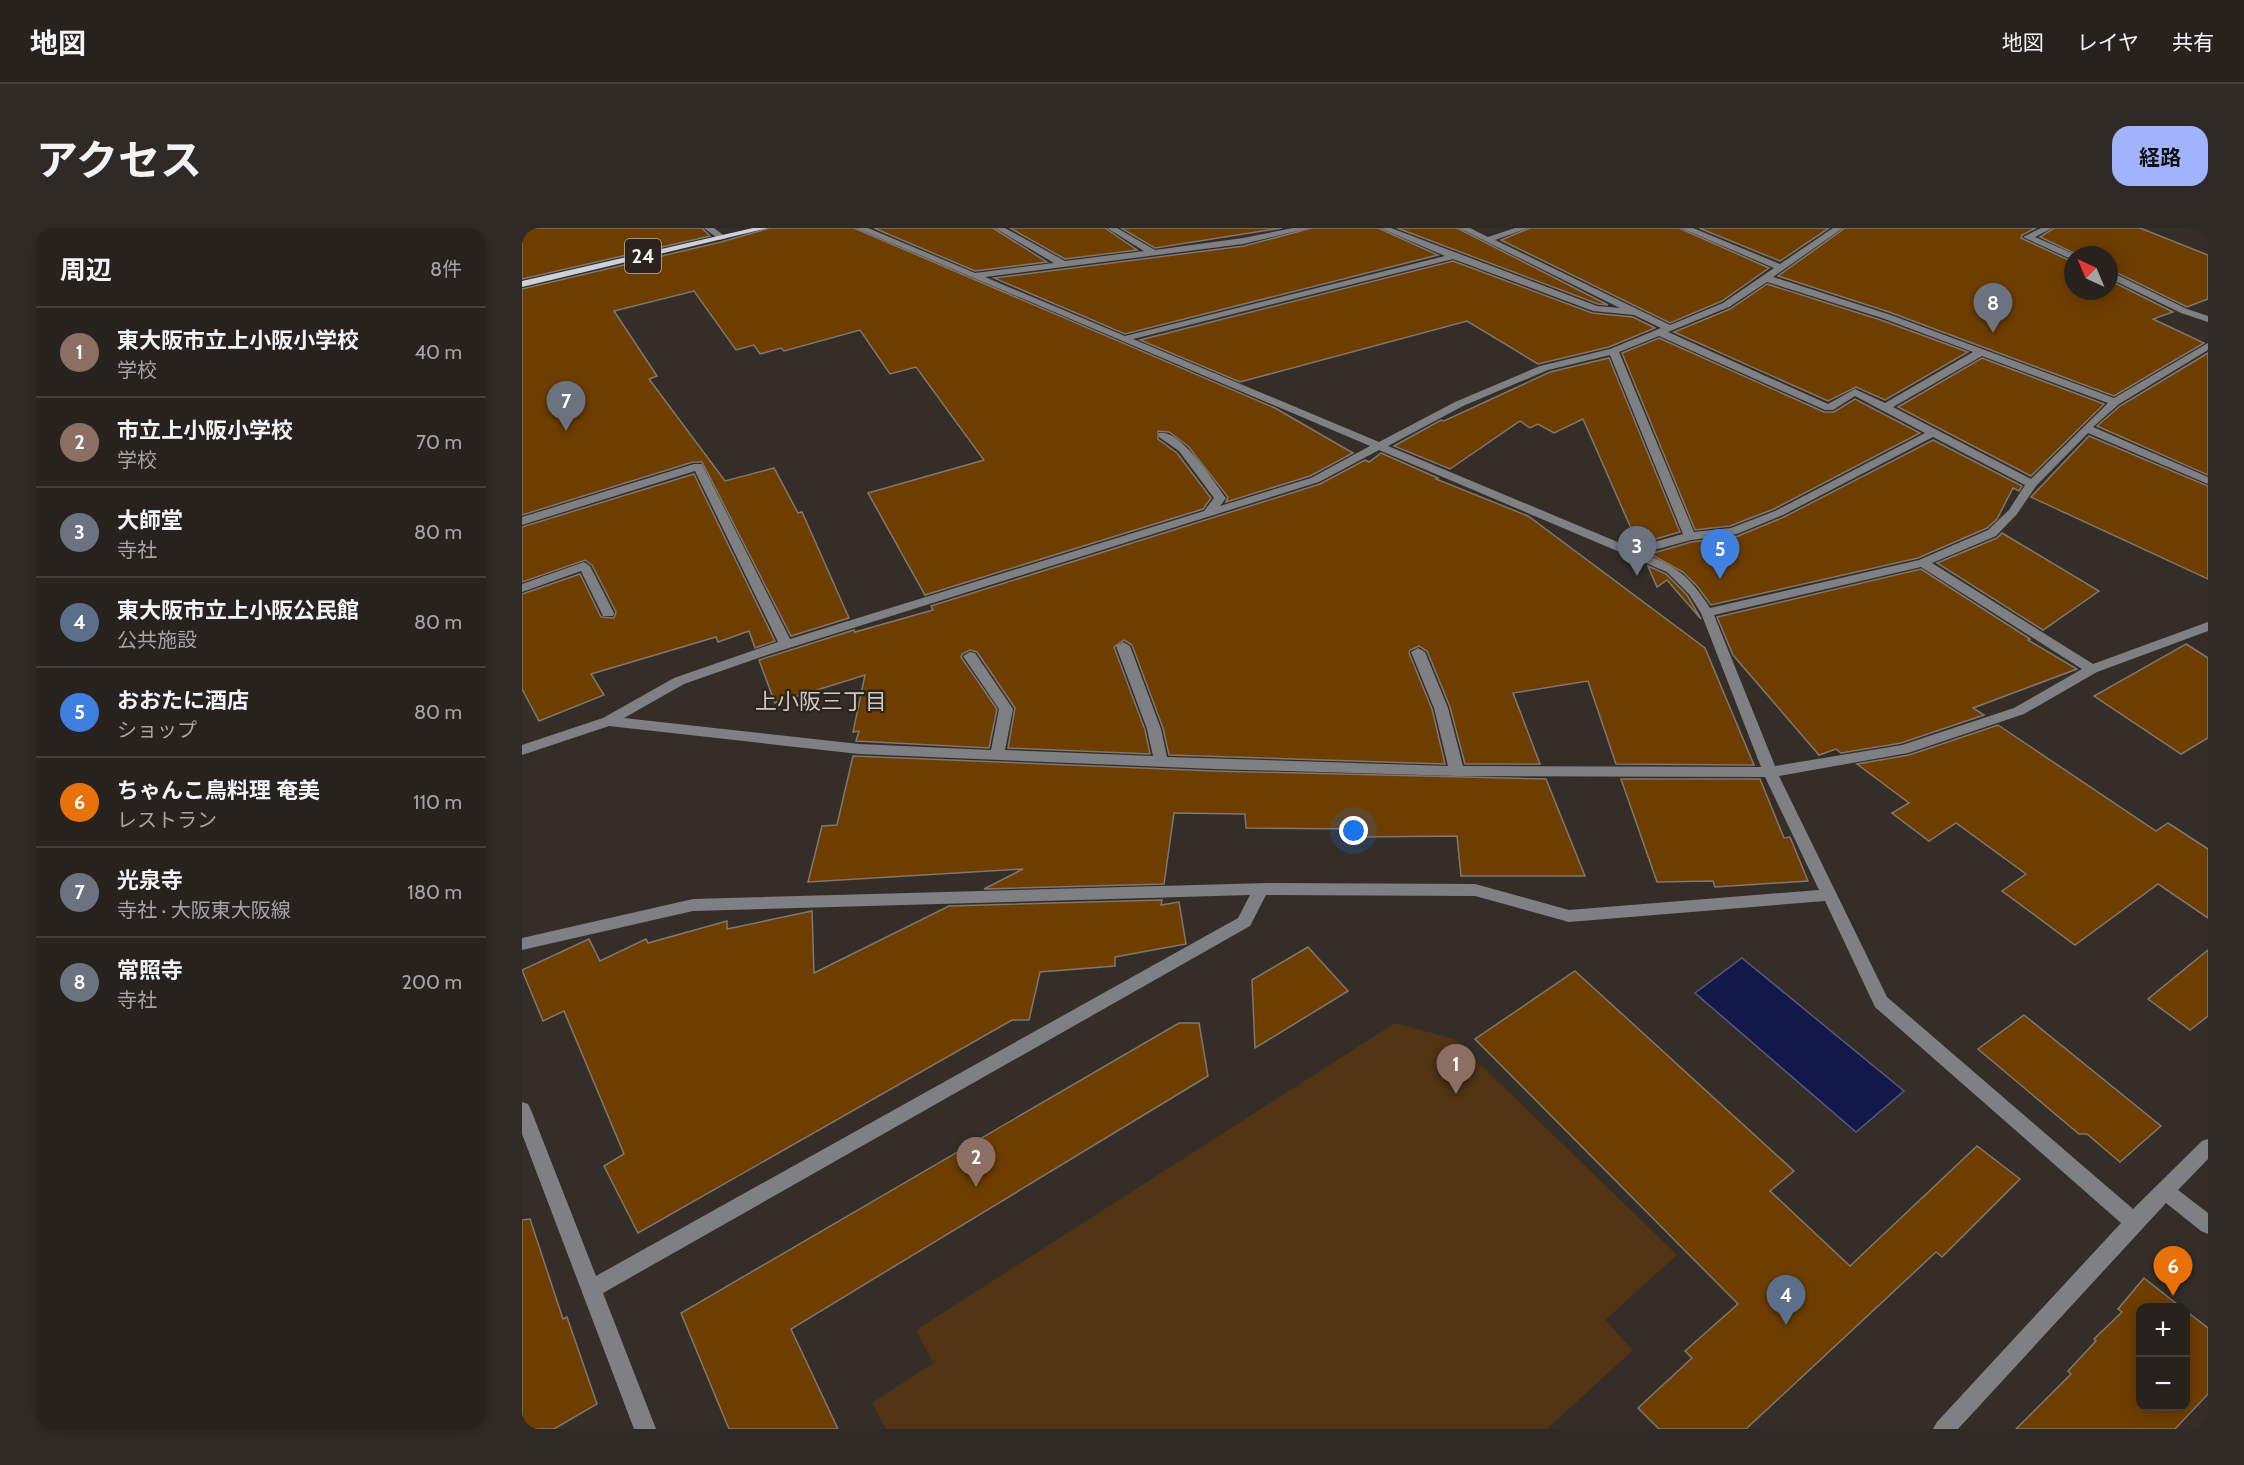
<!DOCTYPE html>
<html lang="ja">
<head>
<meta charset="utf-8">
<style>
  :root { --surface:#28221e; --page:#302a27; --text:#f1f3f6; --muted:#a5a4a4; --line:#443f3c; --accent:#a1b3fd }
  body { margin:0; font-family:Cabin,"Noto Sans JP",sans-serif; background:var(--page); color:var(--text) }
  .controls { position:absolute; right:18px; bottom:18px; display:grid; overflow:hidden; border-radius:12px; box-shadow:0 3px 15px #0003 }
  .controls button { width:54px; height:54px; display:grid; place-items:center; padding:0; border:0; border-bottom:2px solid var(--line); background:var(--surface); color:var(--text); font:30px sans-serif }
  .compass { position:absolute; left:1542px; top:18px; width:54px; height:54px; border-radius:50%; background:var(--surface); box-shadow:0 3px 15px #0003; rotate:316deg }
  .you { position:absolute; left:832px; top:603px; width:21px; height:21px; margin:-15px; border:4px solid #fff; border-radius:50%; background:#1a73e8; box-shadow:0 0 0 9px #1a73e833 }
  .badge { display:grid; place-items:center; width:39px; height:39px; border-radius:50%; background:var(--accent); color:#fff; font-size:20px; font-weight:700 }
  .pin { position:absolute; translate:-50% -50px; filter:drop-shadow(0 2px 3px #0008) }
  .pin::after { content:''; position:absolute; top:32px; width:21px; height:18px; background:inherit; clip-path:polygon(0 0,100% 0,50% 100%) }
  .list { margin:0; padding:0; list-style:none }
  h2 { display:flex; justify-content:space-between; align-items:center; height:78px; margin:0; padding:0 24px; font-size:26px }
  h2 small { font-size:20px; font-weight:400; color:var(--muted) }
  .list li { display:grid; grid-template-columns:39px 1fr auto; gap:18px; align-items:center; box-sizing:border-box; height:90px; padding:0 24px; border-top:2px solid var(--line) }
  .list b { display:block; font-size:22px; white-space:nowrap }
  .list p { margin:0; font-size:20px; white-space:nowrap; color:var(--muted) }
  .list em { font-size:20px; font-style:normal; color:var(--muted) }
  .map { position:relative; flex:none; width:1686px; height:1201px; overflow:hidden; border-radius:18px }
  header { display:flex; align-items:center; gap:36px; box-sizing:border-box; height:84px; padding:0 30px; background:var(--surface); border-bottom:2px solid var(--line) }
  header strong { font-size:28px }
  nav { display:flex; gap:33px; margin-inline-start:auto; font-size:21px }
  .intro { display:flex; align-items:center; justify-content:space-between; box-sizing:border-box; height:144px; padding:0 36px }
  h1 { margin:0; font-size:42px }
  .button { padding:15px 27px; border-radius:18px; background:var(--accent); color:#111; font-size:21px; font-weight:700 }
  main { display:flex; gap:36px; padding:0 36px }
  aside { flex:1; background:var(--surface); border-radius:18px; box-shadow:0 3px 15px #0003 }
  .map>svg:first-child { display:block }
  .green { fill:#523314 }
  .water { fill:#13184b; stroke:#585a7c; stroke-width:1.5 }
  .building { fill:#6e3e00; stroke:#7f7770; stroke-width:1.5 }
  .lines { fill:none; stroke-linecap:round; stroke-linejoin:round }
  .minor { fill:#7f8084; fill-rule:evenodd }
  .major { fill:#ced0d9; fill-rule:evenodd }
  .labels { text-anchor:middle; stroke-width:4.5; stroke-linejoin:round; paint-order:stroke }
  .shield { fill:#2b241e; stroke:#bab5b0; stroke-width:1.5 }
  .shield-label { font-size:20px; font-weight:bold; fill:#f8f3ef }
  .neighbourhood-label { font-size:22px; fill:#d0c8c0; stroke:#2b241e }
</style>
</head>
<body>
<header>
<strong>地図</strong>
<nav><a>地図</a><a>レイヤ</a><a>共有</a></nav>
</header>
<div class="intro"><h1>アクセス</h1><a class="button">経路</a></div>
<main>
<aside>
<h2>周辺<small>8件</small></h2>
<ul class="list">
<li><span class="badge" style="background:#8d6e63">1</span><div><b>東大阪市立上小阪小学校</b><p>学校</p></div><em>40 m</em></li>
<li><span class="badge" style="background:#8d6e63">2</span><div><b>市立上小阪小学校</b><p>学校</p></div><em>70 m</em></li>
<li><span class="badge" style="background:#6b7280">3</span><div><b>大師堂</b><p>寺社</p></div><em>80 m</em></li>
<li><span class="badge" style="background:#5c6f8a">4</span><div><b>東大阪市立上小阪公民館</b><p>公共施設</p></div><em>80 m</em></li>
<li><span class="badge" style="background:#3f7fe0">5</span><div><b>おおたに酒店</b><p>ショップ</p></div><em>80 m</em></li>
<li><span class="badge" style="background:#e8710a">6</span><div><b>ちゃんこ鳥料理 奄美</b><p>レストラン</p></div><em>110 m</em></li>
<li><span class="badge" style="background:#6b7280">7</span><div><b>光泉寺</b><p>寺社 · 大阪東大阪線</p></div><em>180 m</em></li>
<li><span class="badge" style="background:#6b7280">8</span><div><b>常照寺</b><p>寺社</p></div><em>200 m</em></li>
</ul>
</aside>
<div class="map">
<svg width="1686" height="1201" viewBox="0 0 1686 1201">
  <rect width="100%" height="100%" fill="#352e28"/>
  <path class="green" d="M 873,795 L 932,811 L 1155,1027 L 1083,1092 L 1111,1122 L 1025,1201 L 364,1201 L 350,1175 L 411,1135 L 394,1102 Z"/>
  <path class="water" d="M 1220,730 L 1382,863 L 1334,904 L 1173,765 Z"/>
  <g class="building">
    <path d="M 0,0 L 180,0 L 188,8 L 0,51 Z"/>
    <path d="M 248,0 L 332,0 L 753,180 L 831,225 L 788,248 L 704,274 L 706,269 L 666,218 L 647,204 L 636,203 L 636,211 L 655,225 L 689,270 L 681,281 L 403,367 L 346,265 L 462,232 L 394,139 L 368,146 L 338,102 L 262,123 L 259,120 L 238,126 L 232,117 L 214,122 L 172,63 L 92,83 L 135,148 L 127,151 L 203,253 L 252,240 L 276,285 L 280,284 L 327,390 L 269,408 L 180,234 L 171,234 L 0,287 L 0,61 L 199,14 Z"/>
    <path d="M 352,0 L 471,0 L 525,34 L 453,43 Z"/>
    <path d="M 488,0 L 583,0 L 615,22 L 543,31 Z"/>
    <path d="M 599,0 L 760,0 L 633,20 Z"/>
    <path d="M 790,0 L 856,0 L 916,27 L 603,106 L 472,50 L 722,18 Z"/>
    <path d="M 875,0 L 935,0 L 1086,77 L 1076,76 Z"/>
    <path d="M 1008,0 L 1157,0 L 1247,40 L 1200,73 L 1148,95 L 979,12 Z"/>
    <path d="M 1177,0 L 1307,0 L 1258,33 Z"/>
    <path d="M 1323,0 L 1514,0 L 1500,7 L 1499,10 L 1551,34 L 1551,63 L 1587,63 L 1587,52 L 1651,84 L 1631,91 L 1682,115 L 1592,168 L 1367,84 L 1256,48 Z"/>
    <path d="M 1532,0 L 1618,0 L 1686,27 L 1686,71 L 1665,79 L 1587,41 L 1587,27 L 1556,27 L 1518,9 Z"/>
    <path d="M 931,33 L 1070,85 L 1111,89 L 1133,100 L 1087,119 L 1016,136 L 945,93 L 718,154 L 618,112 Z"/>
    <path d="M 1245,56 L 1359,92 L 1446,124 L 1363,172 L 1334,159 L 1306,173 L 1152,104 L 1208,81 Z"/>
    <path d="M 1137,110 L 1302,184 L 1312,184 L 1333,171 L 1398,205 L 1252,281 L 1208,298 L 1173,302 L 1100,125 Z"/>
    <path d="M 1686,125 L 1686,247 L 1575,198 L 1598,178 Z"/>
    <path d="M 1087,130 L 1158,304 L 1116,316 L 1061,191 L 1032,205 L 1016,196 L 1008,200 L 998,193 L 928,241 L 872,218 L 919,192 L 922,193 L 1028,144 Z"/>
    <path d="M 1460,130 L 1582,176 L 1509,248 L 1376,179 Z"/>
    <path d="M 1567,208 L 1686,258 L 1686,351 L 1509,269 Z"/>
    <path d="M 1411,212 L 1500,258 L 1497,263 L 1491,260 L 1475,291 L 1465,300 L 1396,330 L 1189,377 L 1175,358 L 1161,344 L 1128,326 L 1169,314 L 1216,308 L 1262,289 Z"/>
    <path d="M 859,225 L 916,250 L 914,251 L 1006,288 L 1183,420 L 1232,537 L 1094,536 L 1066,453 L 991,465 L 1018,536 L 943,536 L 928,479 L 905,423 L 897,418 L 888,422 L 887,425 L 910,481 L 923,536 L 647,527 L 641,500 L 610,417 L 602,412 L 592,419 L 623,502 L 628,526 L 486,520 L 493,480 L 455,424 L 448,422 L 440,426 L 439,429 L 475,481 L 467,520 L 334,513 L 337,503 L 331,504 L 343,447 L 253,475 L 237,432 L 332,402 L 333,404 L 411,382 L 409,378 L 798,256 L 843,232 L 847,234 Z"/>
    <path d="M 172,246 L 253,413 L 233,420 L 227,403 L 196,414 L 194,409 L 69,446 L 82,467 L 17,493 L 0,461 L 0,366 L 58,346 L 79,389 L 92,390 L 94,384 L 70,337 L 63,332 L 0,354 L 0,299 Z"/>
    <path d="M 1480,305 L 1577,363 L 1521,402 L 1415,335 L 1475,310 Z"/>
    <path d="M 1126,338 L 1144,346 L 1165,367 L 1179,391 L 1145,352 L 1135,359 Z"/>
    <path d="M 1399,341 L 1508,411 L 1506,412 L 1555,441 L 1451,480 L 1462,487 L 1379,515 L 1319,525 L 1314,521 L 1297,527 L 1211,427 L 1195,389 Z"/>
    <path d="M 1664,416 L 1686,430 L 1686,510 L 1659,526 L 1572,468 Z"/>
    <path d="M 1476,497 L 1634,603 L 1646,595 L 1686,621 L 1686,690 L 1636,656 L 1553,717 L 1480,663 L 1504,646 L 1434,595 L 1407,613 L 1370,585 L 1387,575 L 1335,536 L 1387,527 Z"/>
    <path d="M 331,528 L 692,543 L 1024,551 L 1063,648 L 939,648 L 935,608 L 837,609 L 837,601 L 724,600 L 723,586 L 652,585 L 642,656 L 462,661 L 501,641 L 286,654 L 300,598 L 315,597 Z"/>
    <path d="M 1099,551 L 1238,551 L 1262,610 L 1268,609 L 1286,653 L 1193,659 L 1191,653 L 1135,654 Z"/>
    <path d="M 640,672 L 639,677 L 657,674 L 664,716 L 593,729 L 593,738 L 518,744 L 507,792 L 490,792 L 116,1005 L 82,938 L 102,926 L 42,783 L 21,793 L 0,742 L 67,711 L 78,733 L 124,711 L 126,715 L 205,693 L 205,701 L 290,683 L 292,745 L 427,678 Z"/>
    <path d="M 786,719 L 826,763 L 733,820 L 730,752 Z"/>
    <path d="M 1686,722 L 1686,788 L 1668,802 L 1626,771 Z"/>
    <path d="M 1053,743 L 1272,943 L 1248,963 L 1328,1038 L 1455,918 L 1498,951 L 1420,1029 L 1414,1024 L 1224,1201 L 1137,1201 L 1116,1180 L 1170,1130 L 1163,1123 L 1216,1076 L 953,811 Z"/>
    <path d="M 1502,787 L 1639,898 L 1598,934 L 1565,906 L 1557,906 L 1456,821 Z"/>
    <path d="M 657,795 L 677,795 L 686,848 L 269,1101 L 316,1201 L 207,1201 L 159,1085 Z"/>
    <path d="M 8,991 L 41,1091 L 45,1089 L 75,1176 L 32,1201 L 0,1201 L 0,992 Z"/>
    <path d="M 1622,1050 L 1660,1080 L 1618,1080 L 1618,1179 L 1664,1179 L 1664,1083 L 1686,1100 L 1686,1166 L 1653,1201 L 1494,1201 L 1549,1146 L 1546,1143 L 1574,1113 L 1572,1111 L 1600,1084 L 1596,1081 Z"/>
  </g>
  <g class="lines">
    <g class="minor">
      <path d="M 182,0 L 192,0 L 205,10 L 198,12 Z"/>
      <path d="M 334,0 L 346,0 L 453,45 L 532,35 L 473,0 L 483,0 L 543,33 L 622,23 L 585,0 L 595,0 L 633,22 L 721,10 L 771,0 L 788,0 L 721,16 L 463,49 L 603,108 L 923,28 L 858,0 L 869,0 L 1075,78 L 1098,80 L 937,0 L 948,0 L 966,9 L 993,0 L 1006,0 L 973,12 L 1148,97 L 1201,75 L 1252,40 L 1159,0 L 1171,0 L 1258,36 L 1311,0 L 1321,0 L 1251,49 L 1366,86 L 1592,170 L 1686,115 L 1686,122 L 1597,176 L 1571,199 L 1686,249 L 1686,256 L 1566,205 L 1514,258 L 1495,286 L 1474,308 L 1410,335 L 1571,436 L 1686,394 L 1686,403 L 1575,444 L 1502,486 L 1386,525 L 1257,548 L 1365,769 L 1611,981 L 1680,913 L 1686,911 L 1686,931 L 1656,962 L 1686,985 L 1686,1006 L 1679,1003 L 1644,975 L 1436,1201 L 1411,1201 L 1415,1194 L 1599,995 L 1353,779 L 1303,673 L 1047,694 L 953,668 L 744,667 L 728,698 L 81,1065 L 134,1201 L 112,1201 L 0,906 L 0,874 L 6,876 L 9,882 L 74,1048 L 716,690 L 728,667 L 171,683 L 0,722 L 0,710 L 171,671 L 746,655 L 953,656 L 1047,682 L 1297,662 L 1243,549 L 935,548 L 692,541 L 337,526 L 87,498 L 0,527 L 0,517 L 81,490 L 152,450 L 256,414 L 173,243 L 0,297 L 0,289 L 172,236 L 180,236 L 268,411 L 682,283 L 692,270 L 657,223 L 637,209 L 637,205 C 659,201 692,254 704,270 L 698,278 L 789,250 L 848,218 ZM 931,31 L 1071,83 L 1112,87 L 1139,100 L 1088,121 L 1018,138 L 933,174 L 857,214 L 611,111 ZM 1245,54 L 1360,90 L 1451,124 L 1363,175 L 1333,161 L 1306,176 L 1146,104 L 1207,79 ZM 1137,108 L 1303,182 L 1311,182 L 1333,168 L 1403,205 L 1253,283 L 1209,300 L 1172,304 L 1097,124 ZM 1088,127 L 1161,306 L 1110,320 L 866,218 L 941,178 L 1026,142 ZM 1460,128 L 1586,175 L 1509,251 L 1371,179 ZM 1411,209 L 1503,257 L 1487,282 L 1466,302 L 1397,332 L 1188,380 C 1167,347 1156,340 1121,325 L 1169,312 L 1215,306 L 1261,287 ZM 857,222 L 1145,344 L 1167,366 L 1179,385 L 1239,539 L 941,538 L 926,480 L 903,424 L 896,420 L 889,424 L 912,480 L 926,538 L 645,529 L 639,501 L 608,418 L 601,414 L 594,418 L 625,501 L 631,528 L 483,522 L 491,481 L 453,425 L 448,424 L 441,428 L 477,481 L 469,522 L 337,516 L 102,490 L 162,456 L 248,426 L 797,254 ZM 1399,339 L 1560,441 L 1492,480 L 1380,517 L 1253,538 L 1192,387 Z"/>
      <path d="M 1519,0 L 1530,0 L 1513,9 L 1554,27 L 1551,27 L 1551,32 L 1501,9 Z"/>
      <path d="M 1587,43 L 1665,81 L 1686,88 L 1686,94 L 1659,85 L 1587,50 Z"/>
      <path d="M 62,334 L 68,338 L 92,385 L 91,388 L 81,388 L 59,343 L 0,364 L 0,356 Z"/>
    </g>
    <path class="major" d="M 231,0 L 246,0 L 0,59 L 0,53 Z"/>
  </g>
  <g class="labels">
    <rect class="shield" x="103" y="11" width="36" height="34" rx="4.5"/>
    <g class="shield-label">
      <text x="121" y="35">24</text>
    </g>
    <g class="neighbourhood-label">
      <text x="299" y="481">上小阪三丁目</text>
    </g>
  </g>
</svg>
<div class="controls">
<button>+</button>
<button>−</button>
</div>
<svg class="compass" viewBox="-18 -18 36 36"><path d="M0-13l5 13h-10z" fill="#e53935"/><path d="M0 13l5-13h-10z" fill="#a5a4a4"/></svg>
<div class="you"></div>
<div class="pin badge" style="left:934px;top:866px;background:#8d6e63">1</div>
<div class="pin badge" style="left:454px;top:959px;background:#8d6e63">2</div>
<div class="pin badge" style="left:1115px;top:348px;background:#6b7280">3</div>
<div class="pin badge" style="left:1264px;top:1097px;background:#5c6f8a">4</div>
<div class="pin badge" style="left:1198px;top:351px;background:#3f7fe0">5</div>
<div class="pin badge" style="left:1651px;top:1068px;background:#e8710a">6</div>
<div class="pin badge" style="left:44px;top:203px;background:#6b7280">7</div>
<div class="pin badge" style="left:1471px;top:105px;background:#6b7280">8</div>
</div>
</main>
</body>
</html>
